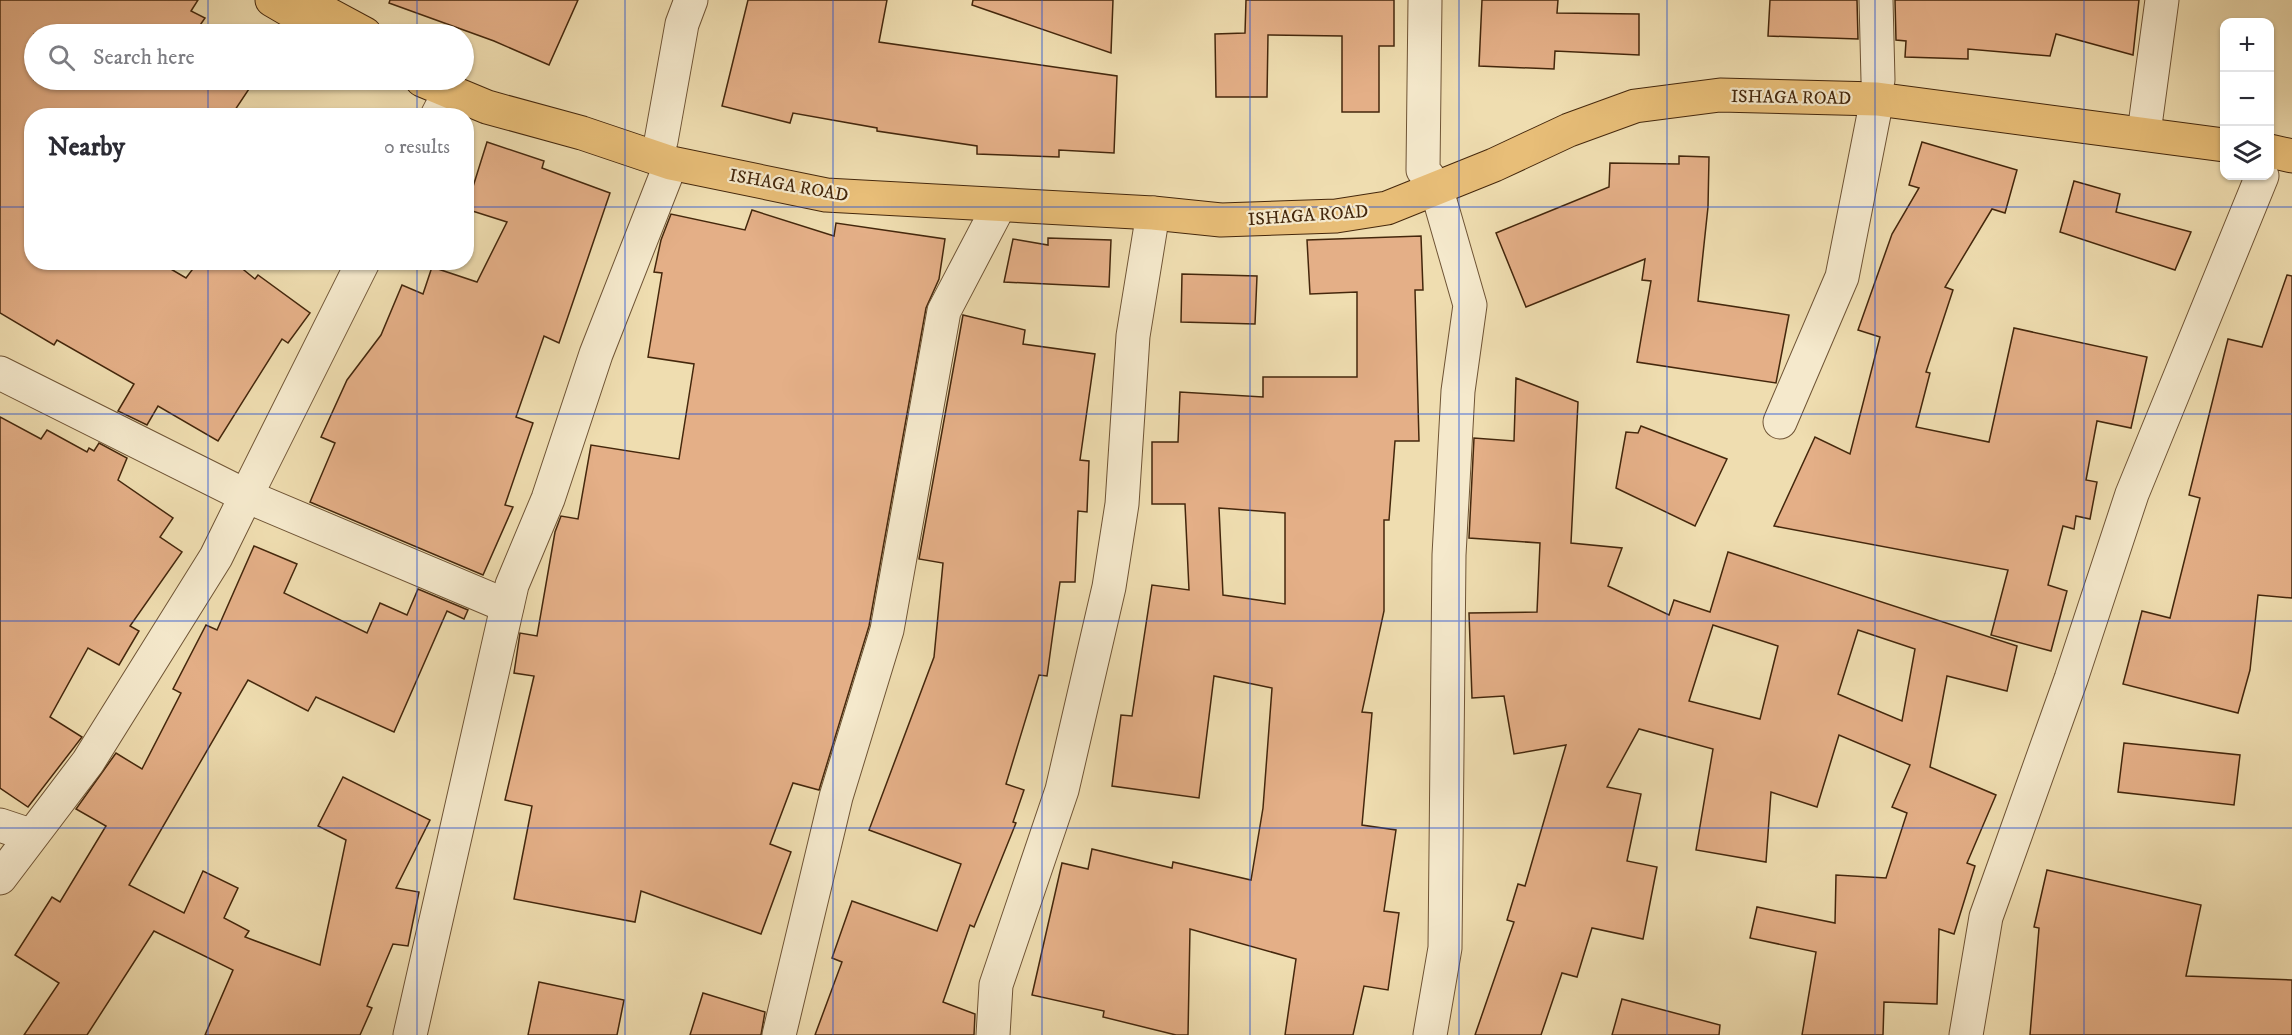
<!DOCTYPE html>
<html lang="en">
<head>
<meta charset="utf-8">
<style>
  :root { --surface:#fff; --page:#f7f7f7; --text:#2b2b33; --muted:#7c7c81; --line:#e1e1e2 }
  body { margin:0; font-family:"IM FELL DW Pica",serif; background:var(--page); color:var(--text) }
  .controls { position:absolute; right:18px; top:18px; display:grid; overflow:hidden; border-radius:12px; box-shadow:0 2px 4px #0004 }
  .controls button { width:54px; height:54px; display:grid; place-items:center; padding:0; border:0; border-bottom:2px solid var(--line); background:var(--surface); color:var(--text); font:30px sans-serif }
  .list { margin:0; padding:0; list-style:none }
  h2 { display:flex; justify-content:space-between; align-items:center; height:78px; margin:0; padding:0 24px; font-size:26px }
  h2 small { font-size:20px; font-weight:400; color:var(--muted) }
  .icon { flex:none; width:33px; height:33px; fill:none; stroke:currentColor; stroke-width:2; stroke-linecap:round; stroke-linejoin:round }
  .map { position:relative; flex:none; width:2292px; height:1035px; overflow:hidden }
  .search { position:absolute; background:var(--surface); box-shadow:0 2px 4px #0004; left:24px; top:24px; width:450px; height:66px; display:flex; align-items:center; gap:15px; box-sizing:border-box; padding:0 21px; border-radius:33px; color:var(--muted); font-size:22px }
  .panel { position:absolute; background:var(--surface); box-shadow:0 2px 4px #0004; left:24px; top:108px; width:450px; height:162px; border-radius:24px }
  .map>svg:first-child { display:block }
  .building { fill:#e4af87; stroke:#44270c; stroke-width:1.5; fill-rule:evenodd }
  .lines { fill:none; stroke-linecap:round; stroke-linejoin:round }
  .minor-casing { stroke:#6f5435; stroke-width:35 }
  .major-casing { stroke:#44270c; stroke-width:35 }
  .minor { stroke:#f5e9cc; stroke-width:33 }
  .major { stroke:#e8be78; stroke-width:33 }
  .grid { fill:none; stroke:#1d4ed8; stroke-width:1.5; stroke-opacity:0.55 }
  .labels { text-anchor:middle; stroke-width:4.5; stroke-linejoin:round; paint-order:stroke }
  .street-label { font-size:18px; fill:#44270c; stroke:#f5e9cc }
</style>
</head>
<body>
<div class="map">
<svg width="2292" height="1035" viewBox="0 0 2292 1035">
  <rect width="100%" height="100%" fill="#efddb0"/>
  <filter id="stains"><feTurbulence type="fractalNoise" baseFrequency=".00333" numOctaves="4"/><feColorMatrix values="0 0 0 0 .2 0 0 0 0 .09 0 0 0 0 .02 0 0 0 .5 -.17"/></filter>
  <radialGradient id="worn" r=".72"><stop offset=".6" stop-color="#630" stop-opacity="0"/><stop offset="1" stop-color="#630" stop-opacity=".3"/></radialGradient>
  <g class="building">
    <path d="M 0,0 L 198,0 L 191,11 L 205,18 L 194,34 L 34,34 L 34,80 L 255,80 L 231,116 L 32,116 L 32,262 L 159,262 L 186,278 L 198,262 L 234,262 L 255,279 L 258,275 L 310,313 L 288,343 L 282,339 L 218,441 L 158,406 L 147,425 L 118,411 L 134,384 L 57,340 L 54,345 L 0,313 Z"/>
    <path d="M 390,0 L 578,0 L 549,65 L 494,41 L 389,3 Z"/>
    <path d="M 748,0 L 887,0 L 879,42 L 1117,76 L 1114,153 L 1059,150 L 1059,157 L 977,154 L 977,146 L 877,131 L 877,128 L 793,113 L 790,123 L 722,106 Z"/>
    <path d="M 973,0 L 1113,0 L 1111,53 L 972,5 Z"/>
    <path d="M 1246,0 L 1394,0 L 1394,46 L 1379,46 L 1379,112 L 1342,112 L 1342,36 L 1268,35 L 1267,97 L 1216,97 L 1215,34 L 1245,33 Z"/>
    <path d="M 1482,0 L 1558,0 L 1557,13 L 1639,14 L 1639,55 L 1555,51 L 1554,69 L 1479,66 Z"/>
    <path d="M 1770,0 L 1857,0 L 1858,39 L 1768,36 Z"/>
    <path d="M 1895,0 L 2139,0 L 2133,55 L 2056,34 L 2050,56 L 1968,49 L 1968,59 L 1905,57 L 1906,41 L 1896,40 Z"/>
    <path d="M 487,142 L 544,161 L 542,168 L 610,193 L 559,343 L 544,336 L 516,417 L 533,423 L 505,505 L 513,507 L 483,575 L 310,502 L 335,443 L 321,437 L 347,380 L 381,335 L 402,285 L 423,294 L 432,267 L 477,282 L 507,222 L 466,209 Z"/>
    <path d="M 1922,142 L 2017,170 L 2005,213 L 1992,209 L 1945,287 L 1953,290 L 1926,372 L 1930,373 L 1916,427 L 1989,442 L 2014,328 L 2147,357 L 2131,428 L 2097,421 L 2086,480 L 2097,482 L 2090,519 L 2076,516 L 2074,529 L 2063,526 L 2048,585 L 2067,591 L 2051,651 L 1991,635 L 2008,570 L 1774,526 L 1815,437 L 1850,454 L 1880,337 L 1858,330 L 1892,234 L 1919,188 L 1909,185 Z"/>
    <path d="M 1679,156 L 1709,157 L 1708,207 L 1698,301 L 1789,315 L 1776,383 L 1637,362 L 1651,281 L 1642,280 L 1645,259 L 1526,307 L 1496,233 L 1609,187 L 1610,163 L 1679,164 Z"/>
    <path d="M 2074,181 L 2120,194 L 2116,212 L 2191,232 L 2175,270 L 2060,232 Z"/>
    <path d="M 752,210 L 834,236 L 836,223 L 945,239 L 939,279 L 926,308 L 869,626 L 819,790 L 793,783 L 770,844 L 791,852 L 761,934 L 641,891 L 635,922 L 514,899 L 532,806 L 505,800 L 534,676 L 514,673 L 520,633 L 537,636 L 555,532 L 561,516 L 578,519 L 591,445 L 679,459 L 694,364 L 648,357 L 662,273 L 654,272 L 661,240 L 671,214 L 745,230 Z"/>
    <path d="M 1421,236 L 1423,290 L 1415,290 L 1419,441 L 1395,441 L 1389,520 L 1384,520 L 1384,611 L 1362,712 L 1372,713 L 1362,825 L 1396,830 L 1384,911 L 1399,913 L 1388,990 L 1364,986 L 1353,1035 L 1285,1035 L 1296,959 L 1190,929 L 1188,1035 L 1176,1035 L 1103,1017 L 1104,1011 L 1032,995 L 1062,863 L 1088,869 L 1092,849 L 1172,868 L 1173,862 L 1251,880 L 1263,808 L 1272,688 L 1214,676 L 1199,798 L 1112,786 L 1121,715 L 1132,716 L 1152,585 L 1189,590 L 1185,504 L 1152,504 L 1152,442 L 1178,442 L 1180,392 L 1263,397 L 1263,377 L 1357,377 L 1357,292 L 1310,294 L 1307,240 ZM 1219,508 L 1285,513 L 1285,604 L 1223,595 Z"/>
    <path d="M 1048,238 L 1111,240 L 1109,287 L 1004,282 L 1013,239 L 1048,245 Z"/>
    <path d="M 1182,274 L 1257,276 L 1255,324 L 1181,322 Z"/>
    <path d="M 2287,275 L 2292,276 L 2292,598 L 2258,595 L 2250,670 L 2238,713 L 2123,684 L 2142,611 L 2170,618 L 2200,498 L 2189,495 L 2228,339 L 2262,347 Z"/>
    <path d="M 963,315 L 1025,330 L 1023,344 L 1095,354 L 1080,460 L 1089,461 L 1087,512 L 1078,511 L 1075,582 L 1060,582 L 1047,676 L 1039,675 L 1006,784 L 1024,790 L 1013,822 L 1016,823 L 974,927 L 970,925 L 943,1002 L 975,1014 L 974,1035 L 815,1035 L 842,962 L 832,958 L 852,901 L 937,931 L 961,864 L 869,830 L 934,657 L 943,563 L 919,559 Z"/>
    <path d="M 1516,378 L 1578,402 L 1571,543 L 1622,548 L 1608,586 L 1669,615 L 1674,600 L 1710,612 L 1728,552 L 2017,646 L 2007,691 L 1947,676 L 1930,767 L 1996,795 L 1967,863 L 1975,866 L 1954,934 L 1939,929 L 1937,1004 L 1884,1002 L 1883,1035 L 1802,1035 L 1816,952 L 1750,938 L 1757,907 L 1835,923 L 1836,875 L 1886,878 L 1907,813 L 1892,807 L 1910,765 L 1839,735 L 1817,807 L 1771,792 L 1766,862 L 1696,850 L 1713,749 L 1639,729 L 1607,787 L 1641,794 L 1627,861 L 1657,867 L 1643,939 L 1592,928 L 1577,977 L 1562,973 L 1541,1035 L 1475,1035 L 1514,922 L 1507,920 L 1518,884 L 1525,886 L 1566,745 L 1514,754 L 1504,696 L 1472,698 L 1469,613 L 1537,612 L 1540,543 L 1469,538 L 1474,438 L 1514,441 ZM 1713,625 L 1778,646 L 1760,719 L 1689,701 ZM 1858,630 L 1915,649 L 1902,721 L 1838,694 Z"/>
    <path d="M 0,417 L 41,439 L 47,430 L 87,452 L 89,448 L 94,451 L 99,443 L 127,458 L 118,480 L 173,518 L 160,537 L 182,552 L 130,626 L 139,631 L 119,665 L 88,648 L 50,717 L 82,737 L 28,807 L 0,788 Z"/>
    <path d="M 1641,426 L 1727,459 L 1695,526 L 1616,488 L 1626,432 L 1638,433 Z"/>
    <path d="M 254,546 L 297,564 L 284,593 L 367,633 L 380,603 L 407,615 L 418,589 L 468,610 L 464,619 L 447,611 L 394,732 L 316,697 L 308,711 L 248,680 L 129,885 L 184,913 L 203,871 L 238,888 L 224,918 L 249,931 L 245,937 L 320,965 L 346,840 L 318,826 L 343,777 L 430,820 L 396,888 L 419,892 L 408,946 L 393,944 L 367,1006 L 372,1008 L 360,1035 L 205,1035 L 233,970 L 154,931 L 87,1035 L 24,1035 L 59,983 L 15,955 L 52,897 L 60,902 L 106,826 L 76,809 L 116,753 L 142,769 L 181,693 L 173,689 L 206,625 L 217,630 Z"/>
    <path d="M 2124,743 L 2240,755 L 2234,805 L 2118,792 Z"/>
    <path d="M 2047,870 L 2201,905 L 2186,976 L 2292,980 L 2292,1035 L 2030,1035 L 2039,928 L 2034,927 Z"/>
    <path d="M 539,982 L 624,1000 L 617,1035 L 528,1035 Z"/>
    <path d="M 703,993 L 765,1012 L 761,1035 L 690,1035 Z"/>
    <path d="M 1622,999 L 1720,1025 L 1719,1035 L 1612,1035 Z"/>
  </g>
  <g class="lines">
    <defs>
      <g id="minor">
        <path d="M 1425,0 L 1423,170 L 1436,187 L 1470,305 L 1458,391 L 1449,555 L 1445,948 L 1430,1035"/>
        <path d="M 1876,0 L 1878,80"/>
        <path d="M 437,116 L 449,93"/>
        <path d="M 2146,118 L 2162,0"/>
        <path d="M 661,141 L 682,24 L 691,0"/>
        <path d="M 363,262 L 246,496 L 507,606"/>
        <path d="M 0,373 L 246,496 L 216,557 L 88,762 L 0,878"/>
        <path d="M 1780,422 L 1842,277 L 1877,99"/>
        <path d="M 0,825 L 30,835"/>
        <path d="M 410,1035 L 512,585 L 548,499 L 596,354 L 671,163"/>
        <path d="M 779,1035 L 836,797 L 887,630 L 944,311 L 999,206"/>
        <path d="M 993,1035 L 996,985 L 1062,790 L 1109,587 L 1122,504 L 1133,336 L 1153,213"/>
        <path d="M 1966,1035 L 1986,917 L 2071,679 L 2132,494 L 2262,176"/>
      </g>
      <g id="major">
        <path d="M 272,0 L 320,28"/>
        <path d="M 302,0 L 365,34"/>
        <path d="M 422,80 L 487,107 L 582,133 L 671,163 L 826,195 L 1153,213 L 1221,220 L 1336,216 L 1387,208 L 1494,165 L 1569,130 L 1635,106 L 1720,95 L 1877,99 L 2224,145"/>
        <path d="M 2270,151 L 2292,156"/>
      </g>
    </defs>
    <use href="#minor" class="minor-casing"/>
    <use href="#major" class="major-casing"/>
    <use href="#minor" class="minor"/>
    <use href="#major" class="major"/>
  </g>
  <path class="grid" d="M 208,0 L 208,34M 417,0 L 417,34M 625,0 L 625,1035M 833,0 L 833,1035M 1042,0 L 1042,1035M 1250,0 L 1250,1035M 1459,0 L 1459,1035M 1667,0 L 1667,1035M 1875,0 L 1875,1035M 2084,0 L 2084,1035M 208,80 L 208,116M 417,80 L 417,116M 0,207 L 32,207M 466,207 L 2292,207M 208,262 L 208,1035M 417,262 L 417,1035M 0,414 L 2292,414M 0,621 L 2292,621M 0,828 L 2292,828"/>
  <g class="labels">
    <g class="street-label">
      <text transform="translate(1791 97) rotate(1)" y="6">ISHAGA ROAD</text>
      <text transform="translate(789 185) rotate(10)" y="6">ISHAGA ROAD</text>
      <text transform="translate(1308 215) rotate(-4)" y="6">ISHAGA ROAD</text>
    </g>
  </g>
  <rect width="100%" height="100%" filter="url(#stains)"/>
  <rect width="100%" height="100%" fill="url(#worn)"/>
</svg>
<div class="controls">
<button>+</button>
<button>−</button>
<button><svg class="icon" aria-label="layers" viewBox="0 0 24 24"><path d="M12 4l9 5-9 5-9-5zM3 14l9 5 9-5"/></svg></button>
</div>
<div class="search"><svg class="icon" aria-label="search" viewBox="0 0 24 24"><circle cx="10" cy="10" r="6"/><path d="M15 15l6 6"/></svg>Search here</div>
<section class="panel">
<h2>Nearby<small>0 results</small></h2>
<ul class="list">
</ul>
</section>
</div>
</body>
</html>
